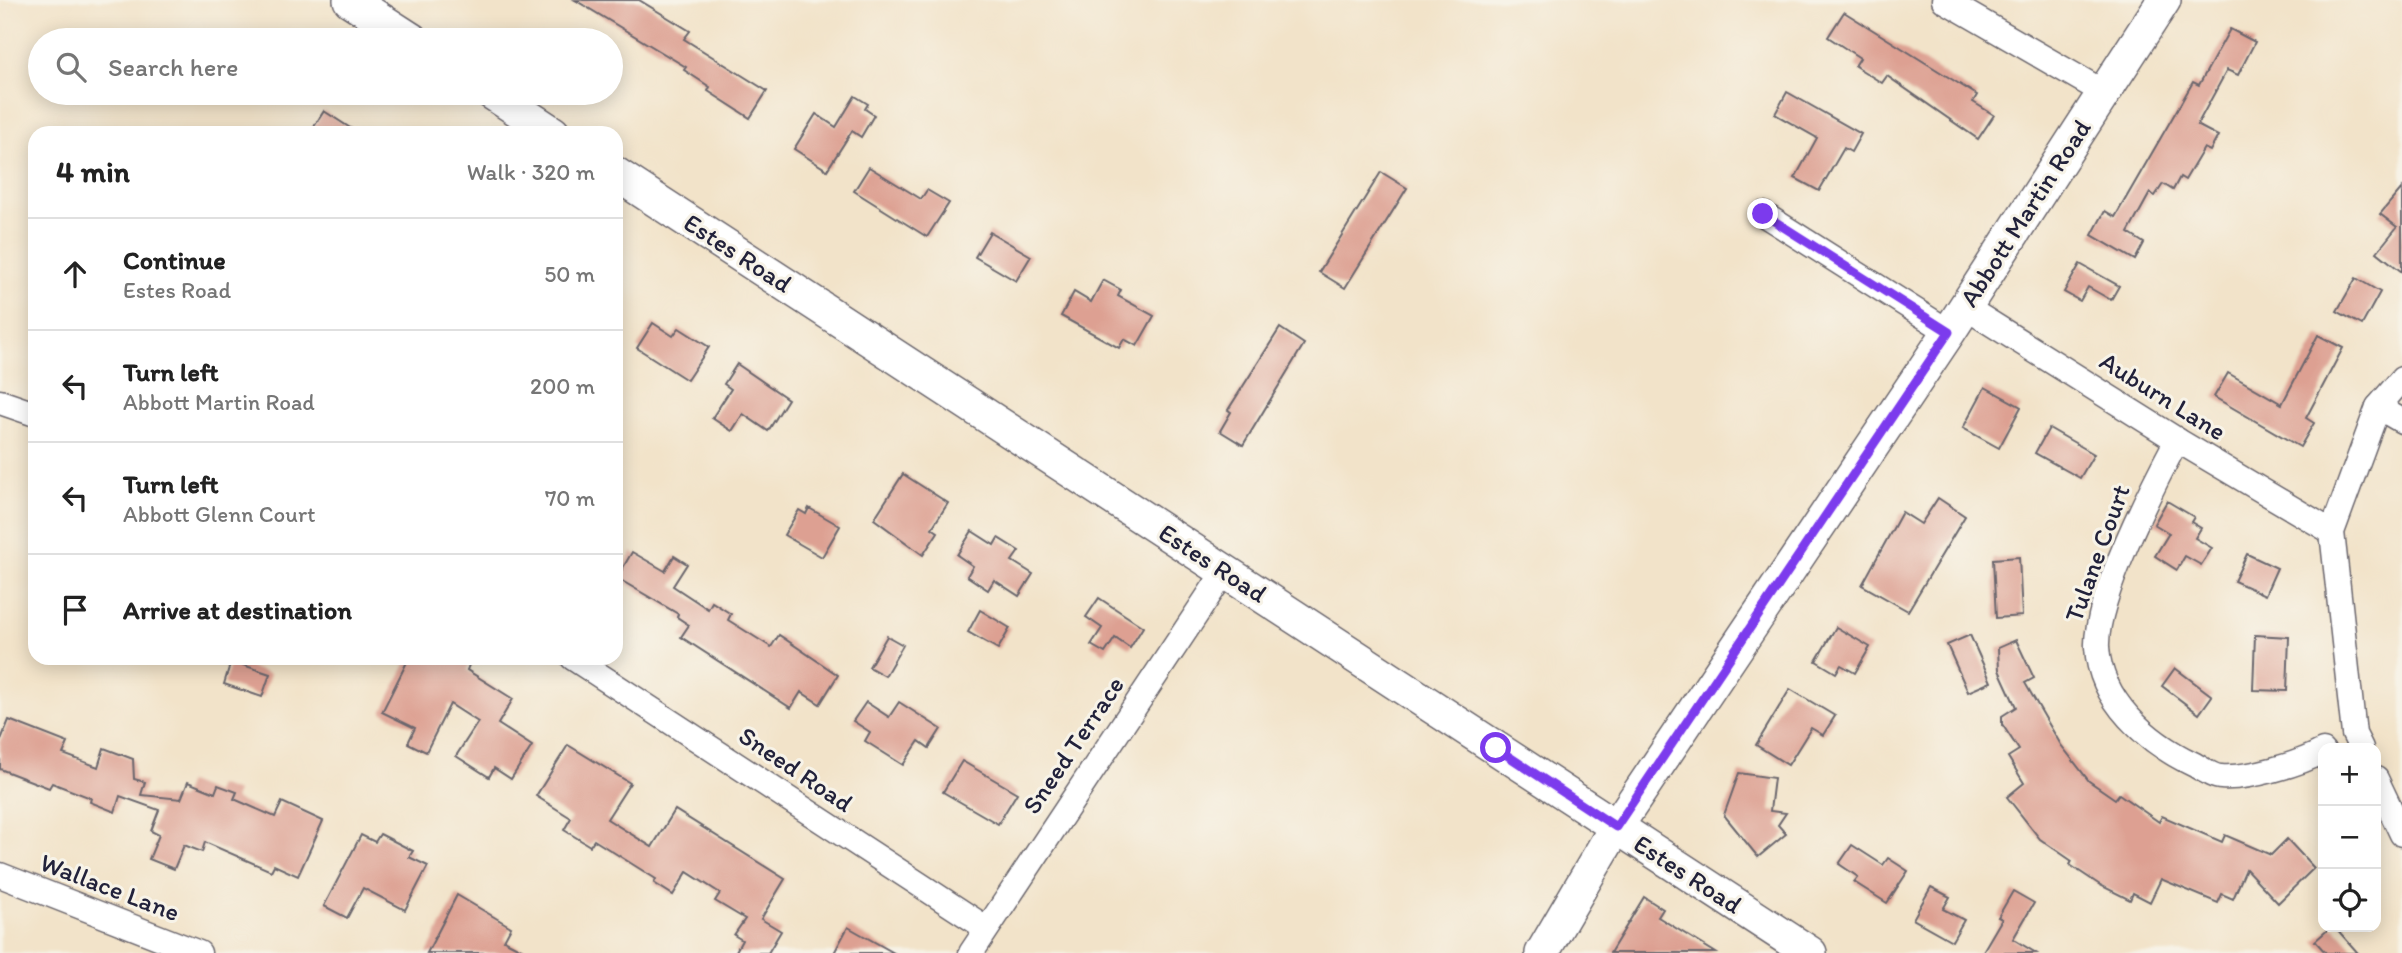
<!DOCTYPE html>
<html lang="en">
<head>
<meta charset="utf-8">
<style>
  :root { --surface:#fff; --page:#f6f6f6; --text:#222; --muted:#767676; --line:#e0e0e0 }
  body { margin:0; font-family:Itim,sans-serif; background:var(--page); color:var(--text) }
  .controls { position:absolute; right:21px; bottom:21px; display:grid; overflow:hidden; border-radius:14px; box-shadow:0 4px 18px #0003 }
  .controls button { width:63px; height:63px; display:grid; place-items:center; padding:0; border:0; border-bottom:2px solid var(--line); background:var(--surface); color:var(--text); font:35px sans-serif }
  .stop { position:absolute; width:21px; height:21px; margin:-16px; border:5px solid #7c3aed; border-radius:50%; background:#fff }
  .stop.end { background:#7c3aed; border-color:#fff; box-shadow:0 2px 7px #0008 }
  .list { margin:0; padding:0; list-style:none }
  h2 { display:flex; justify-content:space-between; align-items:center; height:91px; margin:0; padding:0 28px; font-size:30px }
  h2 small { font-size:23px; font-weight:400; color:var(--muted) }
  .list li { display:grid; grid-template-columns:46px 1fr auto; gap:21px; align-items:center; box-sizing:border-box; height:112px; padding:0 28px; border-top:2px solid var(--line) }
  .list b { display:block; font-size:26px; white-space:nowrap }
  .list p { margin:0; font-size:23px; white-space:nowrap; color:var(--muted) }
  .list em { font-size:23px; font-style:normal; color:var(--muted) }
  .icon { flex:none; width:38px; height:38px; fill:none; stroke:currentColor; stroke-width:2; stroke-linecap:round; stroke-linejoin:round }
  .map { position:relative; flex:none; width:2402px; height:953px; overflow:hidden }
  .search { position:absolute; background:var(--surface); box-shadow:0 4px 18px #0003; left:28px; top:28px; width:595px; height:77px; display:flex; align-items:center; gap:18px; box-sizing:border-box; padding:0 24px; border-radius:38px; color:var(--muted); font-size:26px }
  .panel { position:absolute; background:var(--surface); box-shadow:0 4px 18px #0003; left:28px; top:126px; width:595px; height:539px; border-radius:21px }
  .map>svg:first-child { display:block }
  .building { fill:#dda092 }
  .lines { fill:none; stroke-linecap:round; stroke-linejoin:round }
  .minor-casing { stroke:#6b666d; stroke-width:27 }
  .secondary-casing { stroke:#6b666d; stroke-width:36 }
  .minor { stroke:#fff; stroke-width:24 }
  .secondary { stroke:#fff; stroke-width:33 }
  .route { stroke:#7c3aed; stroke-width:9 }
  .labels { text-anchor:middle; stroke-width:6; stroke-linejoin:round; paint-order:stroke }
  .street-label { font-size:26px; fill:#22223b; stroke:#f7f3e8 }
</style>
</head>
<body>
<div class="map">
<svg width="2402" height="953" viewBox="0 0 2402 953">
  <rect width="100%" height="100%" fill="#f7f3e8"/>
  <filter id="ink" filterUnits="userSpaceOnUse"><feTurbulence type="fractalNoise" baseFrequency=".0143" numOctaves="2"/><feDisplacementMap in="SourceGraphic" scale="14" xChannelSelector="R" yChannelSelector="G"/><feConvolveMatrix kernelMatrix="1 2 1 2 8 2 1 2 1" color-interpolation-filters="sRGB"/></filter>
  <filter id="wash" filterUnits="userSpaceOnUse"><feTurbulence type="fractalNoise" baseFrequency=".00686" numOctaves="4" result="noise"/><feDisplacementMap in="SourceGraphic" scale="28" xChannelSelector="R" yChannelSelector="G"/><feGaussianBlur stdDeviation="1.57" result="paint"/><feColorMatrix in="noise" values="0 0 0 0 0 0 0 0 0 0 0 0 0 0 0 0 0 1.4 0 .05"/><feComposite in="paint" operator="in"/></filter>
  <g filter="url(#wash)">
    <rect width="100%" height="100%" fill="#f2e3c9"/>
    <g id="blocks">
      <g class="building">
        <path d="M 575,0 L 639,0 L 690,31 L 684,39 L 767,91 L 750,118 L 708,91 L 710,87 L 684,70 L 686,67 Z"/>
        <path d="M 1844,12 L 1977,95 L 1973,102 L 1994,115 L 1978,139 L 1887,76 L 1882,83 L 1855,66 L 1860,58 L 1828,37 Z"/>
        <path d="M 2230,29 L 2255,42 L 2238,75 L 2227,70 L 2197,125 L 2218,136 L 2210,151 L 2204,148 L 2185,180 L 2180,177 L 2173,190 L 2163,184 L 2155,196 L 2150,193 L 2128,233 L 2144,243 L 2135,260 L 2092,235 L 2105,211 L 2115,217 L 2193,82 L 2199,85 Z"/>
        <path d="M 1787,92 L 1861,134 L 1851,152 L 1844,148 L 1819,191 L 1795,178 L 1817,138 L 1775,114 Z"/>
        <path d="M 855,96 L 868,104 L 865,109 L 874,115 L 861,137 L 852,131 L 827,170 L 794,149 L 816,114 L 836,127 Z"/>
        <path d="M 324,111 L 358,133 L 310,133 Z"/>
        <path d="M 869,167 L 921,199 L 927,190 L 949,203 L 927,237 L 854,191 Z"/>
        <path d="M 1381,172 L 1407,188 L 1345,288 L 1319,272 Z"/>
        <path d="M 2402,188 L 2402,272 L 2377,252 L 2397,227 L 2380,214 Z"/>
        <path d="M 990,232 L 1031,256 L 1016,281 L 975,257 Z"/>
        <path d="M 2080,264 L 2119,286 L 2111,300 L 2088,287 L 2080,301 L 2064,292 Z"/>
        <path d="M 2356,278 L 2380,292 L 2362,325 L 2337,311 Z"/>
        <path d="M 1103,280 L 1121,290 L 1118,296 L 1154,316 L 1137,346 L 1124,339 L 1119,348 L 1061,316 L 1074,292 L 1091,302 Z"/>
        <path d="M 653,323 L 673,336 L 679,328 L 709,347 L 687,380 L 637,348 Z"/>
        <path d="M 1280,328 L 1304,344 L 1243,445 L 1220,431 L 1231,412 L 1228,410 Z"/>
        <path d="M 2318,335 L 2343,348 L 2306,418 L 2314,423 L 2300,447 L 2214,397 L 2228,373 L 2282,404 Z"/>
        <path d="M 737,364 L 788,399 L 768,431 L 743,414 L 732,431 L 712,418 L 731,389 L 724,384 Z"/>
        <path d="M 1985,387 L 2021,407 L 1999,448 L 1963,428 Z"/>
        <path d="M 2049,428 L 2094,454 L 2080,478 L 2035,453 Z"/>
        <path d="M 903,474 L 948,503 L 932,528 L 938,532 L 923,555 L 874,519 Z"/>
        <path d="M 1938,498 L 1965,516 L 1908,611 L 1862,585 L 1902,512 L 1921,524 Z"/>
        <path d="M 2167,501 L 2194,517 L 2191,522 L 2201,528 L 2195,538 L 2212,548 L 2201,565 L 2185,556 L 2177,570 L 2155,556 L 2169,533 L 2154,524 Z"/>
        <path d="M 809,508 L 840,526 L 822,557 L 784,535 L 799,510 L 806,514 Z"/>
        <path d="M 972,531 L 994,545 L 998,538 L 1019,551 L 1012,561 L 1033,574 L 1019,596 L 994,580 L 988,590 L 967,576 L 973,566 L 957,555 Z"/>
        <path d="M 632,552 L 665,571 L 674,556 L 687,564 L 673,586 L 708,609 L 712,602 L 731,614 L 728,620 L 771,647 L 779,635 L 838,675 L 820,704 L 801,692 L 791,708 L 681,637 L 689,625 L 677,617 L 678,614 L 617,578 Z"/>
        <path d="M 2247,554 L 2277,568 L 2265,595 L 2234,581 Z"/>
        <path d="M 2019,557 L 2022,616 L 1996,618 L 1993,559 Z"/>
        <path d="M 1099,598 L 1143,627 L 1130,648 L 1115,638 L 1105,653 L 1091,645 L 1102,628 L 1086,617 Z"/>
        <path d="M 980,610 L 1010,628 L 998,649 L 968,632 Z"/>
        <path d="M 1836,627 L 1870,647 L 1855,673 L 1841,665 L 1836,673 L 1816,661 Z"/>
        <path d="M 1970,635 L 1991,682 L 1968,692 L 1947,645 Z"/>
        <path d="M 2255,635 L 2289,637 L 2287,691 L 2253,690 Z"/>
        <path d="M 887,636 L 903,645 L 885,676 L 869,667 Z"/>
        <path d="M 2016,640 L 2034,678 L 2025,683 L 2061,745 L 2089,781 L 2115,799 L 2119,794 L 2159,822 L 2162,816 L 2222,842 L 2225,835 L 2271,855 L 2287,839 L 2314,868 L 2278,903 L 2246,869 L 2233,899 L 2222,894 L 2218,903 L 2161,879 L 2150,902 L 2133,893 L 2130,900 L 2100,885 L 2070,865 L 2072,861 L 2040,839 L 2007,797 L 2024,783 L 2008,757 L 2019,750 L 2002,724 L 2002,716 L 2016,707 L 1999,670 L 1998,648 Z"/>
        <path d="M 409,658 L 455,658 L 469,665 L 467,670 L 513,699 L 498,724 L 532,746 L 511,779 L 494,768 L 489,777 L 456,756 L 478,722 L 450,704 L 426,752 L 408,743 L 415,728 L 382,712 Z"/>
        <path d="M 231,661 L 270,674 L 262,697 L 224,684 Z"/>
        <path d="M 2175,668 L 2212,696 L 2199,714 L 2162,686 Z"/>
        <path d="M 1790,689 L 1835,716 L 1823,735 L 1811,728 L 1788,765 L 1756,745 Z"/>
        <path d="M 866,702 L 889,717 L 899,702 L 941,729 L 929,748 L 919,741 L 903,765 L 865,741 L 870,732 L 853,721 Z"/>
        <path d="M 9,720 L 68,743 L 63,754 L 98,767 L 104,748 L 133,759 L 134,779 L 145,782 L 141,795 L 181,799 L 188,782 L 215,793 L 218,785 L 237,792 L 234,799 L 275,817 L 282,802 L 323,821 L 298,876 L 274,865 L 271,871 L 205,842 L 202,852 L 184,845 L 174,869 L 149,859 L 159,835 L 151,831 L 159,810 L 120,796 L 115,812 L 90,802 L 91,798 L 52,783 L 49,788 L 0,769 L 0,742 Z"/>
        <path d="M 568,745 L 630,783 L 607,819 L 652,847 L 675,810 L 785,879 L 761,919 L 781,931 L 768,953 L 735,953 L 742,940 L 734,935 L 745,919 L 715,901 L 720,893 L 687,872 L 673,895 L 654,883 L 656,879 L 594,840 L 590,846 L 564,830 L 571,818 L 536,796 Z"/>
        <path d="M 962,761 L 1017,793 L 998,824 L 943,792 Z"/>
        <path d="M 1739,773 L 1774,778 L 1770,811 L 1786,813 L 1778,825 L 1786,834 L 1758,857 L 1724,815 Z"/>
        <path d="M 380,834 L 413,851 L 409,857 L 428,866 L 405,910 L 363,888 L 347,918 L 324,906 L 361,835 L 375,842 Z"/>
        <path d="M 1852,845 L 1883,865 L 1888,858 L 1908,871 L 1887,903 L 1854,882 L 1858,877 L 1839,864 Z"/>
        <path d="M 1931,887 L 1950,897 L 1943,909 L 1964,920 L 1952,941 L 1913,919 Z"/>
        <path d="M 2013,891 L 2034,903 L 2013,939 L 2036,953 L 1982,953 L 2002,919 L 1998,917 Z"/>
        <path d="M 457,895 L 511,927 L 504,940 L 529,953 L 427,953 Z"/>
        <path d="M 1644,897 L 1663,909 L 1658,917 L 1716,953 L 1610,953 Z"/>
        <path d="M 848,927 L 894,953 L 834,953 Z"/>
        <path d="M 2331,927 L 2335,927 L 2358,953 L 2326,953 L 2315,941 Z"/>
      </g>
    </g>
  </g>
  <g filter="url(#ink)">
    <use href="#blocks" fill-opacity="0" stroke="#6b666d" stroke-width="2"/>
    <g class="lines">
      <defs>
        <g id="minor">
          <path d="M 1944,0 L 2103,92"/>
          <path d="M 1763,214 L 1949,332"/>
          <path d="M 1965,307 L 2177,440 L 2332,532"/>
          <path d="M 0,402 L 35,414"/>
          <path d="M 2378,407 L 2402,421"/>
          <path d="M 2177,440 C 2153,485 2095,598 2097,647 C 2100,701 2147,742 2193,764 C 2201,768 2213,777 2221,777 C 2248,779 2300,764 2323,751"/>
          <path d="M 573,658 L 986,928"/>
          <path d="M 2361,748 L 2354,734 L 2332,532 L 2378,407 L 2402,379"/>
          <path d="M 2376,779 L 2402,834"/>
          <path d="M 0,875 L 199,953"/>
          <path d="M 971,953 L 1225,571"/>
        </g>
        <g id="secondary">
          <path d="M 350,0 L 412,40"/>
          <path d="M 492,93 L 553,133"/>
          <path d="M 616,174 L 1810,953"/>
          <path d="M 1542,953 L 1616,827 L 1949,332 L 2164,0"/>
        </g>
      </defs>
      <use href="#minor" class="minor-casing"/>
      <use href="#secondary" class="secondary-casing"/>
      <use href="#minor" class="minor"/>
      <use href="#secondary" class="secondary"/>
    </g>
  </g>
  <g class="lines" filter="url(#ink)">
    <path class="route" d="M 1496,748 L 1616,827 L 1949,332 L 1763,214"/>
  </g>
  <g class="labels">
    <g class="street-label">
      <text transform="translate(2025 213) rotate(-57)" y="9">Abbott Martin Road</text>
      <text transform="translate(738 253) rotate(33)" y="9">Estes Road</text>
      <text transform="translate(2163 396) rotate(32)" y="9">Auburn Lane</text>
      <text transform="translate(2097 553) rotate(-70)" y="9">Tulane Court</text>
      <text transform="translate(1213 563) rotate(33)" y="9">Estes Road</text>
      <text transform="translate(1073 745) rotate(-56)" y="9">Sneed Terrace</text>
      <text transform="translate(796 769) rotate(34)" y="9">Sneed Road</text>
      <text transform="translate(1688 874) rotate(33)" y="9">Estes Road</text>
      <text transform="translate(110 887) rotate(21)" y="9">Wallace Lane</text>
    </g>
  </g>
</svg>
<div class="controls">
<button>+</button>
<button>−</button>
<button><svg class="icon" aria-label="locate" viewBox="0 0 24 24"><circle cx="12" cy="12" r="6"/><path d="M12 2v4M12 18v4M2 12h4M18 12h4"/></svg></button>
</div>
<div class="stop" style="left:1496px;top:748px"></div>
<div class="stop end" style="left:1763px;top:214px"></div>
<div class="search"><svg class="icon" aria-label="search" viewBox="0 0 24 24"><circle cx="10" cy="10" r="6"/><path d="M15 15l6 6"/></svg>Search here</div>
<section class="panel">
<h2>4 min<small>Walk · 320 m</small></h2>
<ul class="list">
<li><svg class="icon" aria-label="ahead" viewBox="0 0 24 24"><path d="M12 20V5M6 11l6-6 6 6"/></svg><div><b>Continue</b><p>Estes Road</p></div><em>50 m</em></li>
<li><svg class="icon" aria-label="left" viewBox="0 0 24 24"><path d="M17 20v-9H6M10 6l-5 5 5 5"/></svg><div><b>Turn left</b><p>Abbott Martin Road</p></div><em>200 m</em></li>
<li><svg class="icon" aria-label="left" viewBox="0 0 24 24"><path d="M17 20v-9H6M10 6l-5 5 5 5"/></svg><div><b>Turn left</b><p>Abbott Glenn Court</p></div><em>70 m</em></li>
<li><svg class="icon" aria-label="arrive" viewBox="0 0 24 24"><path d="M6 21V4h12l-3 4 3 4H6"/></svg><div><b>Arrive at destination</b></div></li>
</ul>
</section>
</div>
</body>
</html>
